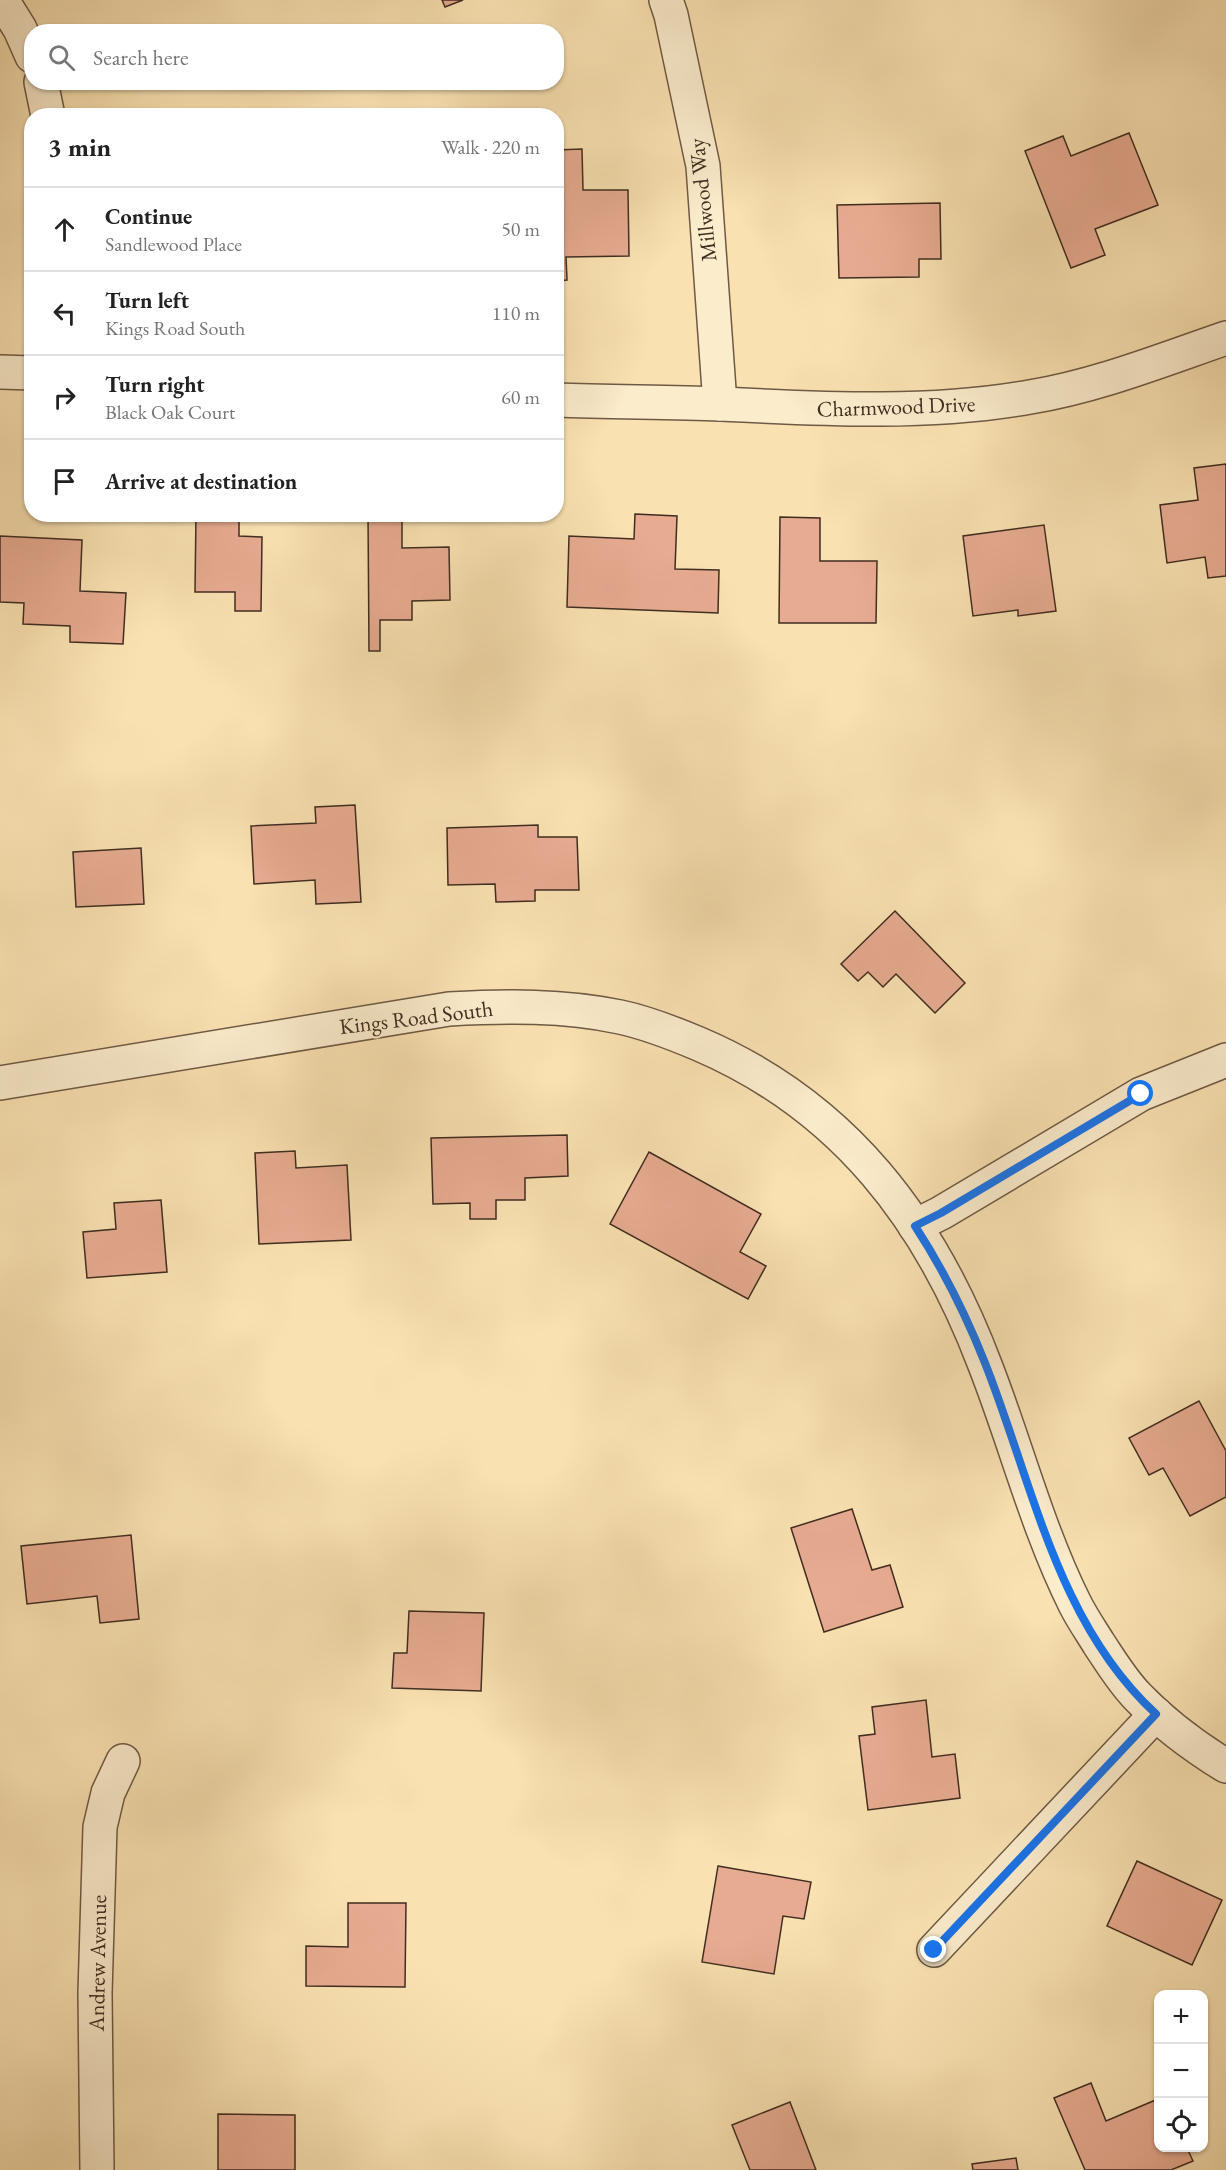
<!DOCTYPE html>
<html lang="en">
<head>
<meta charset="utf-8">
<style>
  :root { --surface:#fff; --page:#f6f6f6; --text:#222; --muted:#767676; --line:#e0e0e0 }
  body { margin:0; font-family:"EB Garamond",serif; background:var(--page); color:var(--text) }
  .controls { position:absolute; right:18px; bottom:18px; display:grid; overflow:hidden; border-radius:12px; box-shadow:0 2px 4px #0004 }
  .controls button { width:54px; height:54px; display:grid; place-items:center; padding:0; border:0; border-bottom:2px solid var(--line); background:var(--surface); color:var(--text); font:30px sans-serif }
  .stop { position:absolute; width:18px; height:18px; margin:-14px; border:4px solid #1a73e8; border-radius:50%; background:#fff }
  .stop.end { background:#1a73e8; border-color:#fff; box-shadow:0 2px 6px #0008 }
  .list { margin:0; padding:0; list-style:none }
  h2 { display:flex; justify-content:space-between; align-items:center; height:78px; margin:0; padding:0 24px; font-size:26px }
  h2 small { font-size:20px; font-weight:400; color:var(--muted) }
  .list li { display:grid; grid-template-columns:39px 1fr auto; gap:18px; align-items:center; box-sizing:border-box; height:84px; padding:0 24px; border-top:2px solid var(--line) }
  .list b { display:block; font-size:22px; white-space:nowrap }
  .list p { margin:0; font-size:20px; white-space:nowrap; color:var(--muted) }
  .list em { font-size:20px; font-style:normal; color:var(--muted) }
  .icon { flex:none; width:33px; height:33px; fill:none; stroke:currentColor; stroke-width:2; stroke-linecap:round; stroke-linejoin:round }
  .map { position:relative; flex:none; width:1226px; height:2170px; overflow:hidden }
  .search { position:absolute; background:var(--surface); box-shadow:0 2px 4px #0004; left:24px; top:24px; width:540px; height:66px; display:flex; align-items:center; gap:15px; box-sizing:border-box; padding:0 21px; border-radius:24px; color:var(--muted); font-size:22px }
  .panel { position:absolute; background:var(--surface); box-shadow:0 2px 4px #0004; left:24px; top:108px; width:540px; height:414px; border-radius:24px }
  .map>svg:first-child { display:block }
  .building { fill:#e7ab91; stroke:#402d20; stroke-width:1.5 }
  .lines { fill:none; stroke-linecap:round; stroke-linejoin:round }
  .minor-casing { stroke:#6e5a44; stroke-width:36 }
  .minor { stroke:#fbeccc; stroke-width:33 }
  .route { stroke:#1a73e8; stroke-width:8 }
  .labels { text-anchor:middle; stroke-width:4.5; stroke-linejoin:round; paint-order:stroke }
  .street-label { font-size:22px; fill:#402d20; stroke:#fbeccc }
</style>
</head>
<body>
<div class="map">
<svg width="1226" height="2170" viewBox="0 0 1226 2170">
  <rect width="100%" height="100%" fill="#f9e1b1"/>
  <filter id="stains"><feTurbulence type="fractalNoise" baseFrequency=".00333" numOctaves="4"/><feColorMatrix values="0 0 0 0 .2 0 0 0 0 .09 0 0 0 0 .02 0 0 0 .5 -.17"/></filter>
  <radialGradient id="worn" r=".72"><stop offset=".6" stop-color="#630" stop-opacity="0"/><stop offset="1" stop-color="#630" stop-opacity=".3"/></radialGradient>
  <g class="building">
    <path d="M 442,0 L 463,0 L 445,7 Z"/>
    <path d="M 1129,133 L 1158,205 L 1095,229 L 1105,255 L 1071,268 L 1025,151 L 1063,136 L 1071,156 Z"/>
    <path d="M 582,149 L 583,190 L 628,190 L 629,256 L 566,257 L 567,280 L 556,281 L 556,150 Z"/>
    <path d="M 940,203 L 941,259 L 919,259 L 919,277 L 839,278 L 837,205 Z"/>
    <path d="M 1226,464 L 1226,576 L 1208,578 L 1205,557 L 1167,563 L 1160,505 L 1198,500 L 1194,468 Z"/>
    <path d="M 196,514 L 239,514 L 239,536 L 262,537 L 261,611 L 235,611 L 235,592 L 195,592 Z"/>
    <path d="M 368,514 L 402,514 L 402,548 L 449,547 L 450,600 L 412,601 L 412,620 L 380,620 L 380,651 L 369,651 Z"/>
    <path d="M 635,514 L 677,516 L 675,569 L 719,570 L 718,613 L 567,607 L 569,536 L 634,539 Z"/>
    <path d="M 780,517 L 820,518 L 820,561 L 877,561 L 876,623 L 779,623 Z"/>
    <path d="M 1044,525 L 1056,611 L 1018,616 L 1018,610 L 973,616 L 963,536 Z"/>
    <path d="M 0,536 L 82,540 L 80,591 L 126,593 L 123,644 L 70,642 L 70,626 L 23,624 L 24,603 L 0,602 Z"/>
    <path d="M 355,805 L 361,902 L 316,904 L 315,880 L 254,884 L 251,826 L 316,823 L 315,807 Z"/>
    <path d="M 538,825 L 538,837 L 577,837 L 579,890 L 535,890 L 535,901 L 496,902 L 495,884 L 448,885 L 447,828 Z"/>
    <path d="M 141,848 L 144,904 L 76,907 L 73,852 Z"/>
    <path d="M 895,911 L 965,983 L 935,1013 L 896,974 L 883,987 L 868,972 L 858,981 L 841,964 Z"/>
    <path d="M 567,1135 L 568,1176 L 525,1178 L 525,1200 L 496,1200 L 496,1219 L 470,1219 L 470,1203 L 433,1204 L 431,1138 Z"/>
    <path d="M 295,1151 L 296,1168 L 347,1165 L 351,1240 L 259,1244 L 255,1153 Z"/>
    <path d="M 649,1152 L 761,1214 L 740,1252 L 766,1266 L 748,1299 L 610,1224 Z"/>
    <path d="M 161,1200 L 167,1272 L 87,1278 L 83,1232 L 116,1229 L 114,1203 Z"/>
    <path d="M 1199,1401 L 1226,1451 L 1226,1497 L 1190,1516 L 1163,1468 L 1149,1475 L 1129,1438 Z"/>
    <path d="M 852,1509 L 872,1570 L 890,1565 L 903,1607 L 824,1632 L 791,1528 Z"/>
    <path d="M 131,1535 L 139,1619 L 100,1623 L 97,1596 L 27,1604 L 21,1546 Z"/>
    <path d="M 409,1611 L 484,1613 L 481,1691 L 392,1688 L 394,1653 L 407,1653 Z"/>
    <path d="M 926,1700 L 932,1757 L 955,1754 L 960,1798 L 868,1810 L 859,1736 L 875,1734 L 872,1707 Z"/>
    <path d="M 1137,1861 L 1222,1900 L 1192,1965 L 1107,1926 Z"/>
    <path d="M 718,1866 L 811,1882 L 804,1919 L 783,1916 L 774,1974 L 702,1962 Z"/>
    <path d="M 348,1903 L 406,1903 L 405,1987 L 306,1986 L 306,1946 L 348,1947 Z"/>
    <path d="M 1091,2083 L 1106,2121 L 1158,2099 L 1158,2148 L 1187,2148 L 1193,2161 L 1171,2170 L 1085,2170 L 1054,2098 Z"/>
    <path d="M 790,2102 L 816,2170 L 750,2170 L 732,2125 Z"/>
    <path d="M 218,2114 L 295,2115 L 295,2170 L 218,2170 Z"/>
    <path d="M 1016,2158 L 1018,2170 L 973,2170 L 972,2164 Z"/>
  </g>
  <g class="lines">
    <defs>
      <g id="minor">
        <path d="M 2,0 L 20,29 L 32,56"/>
        <path d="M 666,0 L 671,15 L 703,166 L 720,404"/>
        <path d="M 41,82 L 48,116"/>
        <path d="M 0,372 L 32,373"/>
        <path d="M 556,400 C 611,402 666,402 721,404 C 823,409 928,415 1030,397 C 1097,386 1162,360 1226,338"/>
        <path d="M 0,1083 L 449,1009 C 507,1006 563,1005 620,1017 C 648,1023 673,1033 699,1044 C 844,1106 930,1220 985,1365 C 1016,1444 1037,1528 1075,1604 C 1082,1618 1091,1631 1099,1644 C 1111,1662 1123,1682 1138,1697 C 1163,1723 1195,1747 1226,1766"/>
        <path d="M 915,1226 L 941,1213 L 1141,1094 L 1226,1060"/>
        <path d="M 934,1950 L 1156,1714"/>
        <path d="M 97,2170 L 95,1993 L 100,1827 L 108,1793 L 123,1761"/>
      </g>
    </defs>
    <use href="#minor" class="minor-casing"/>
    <use href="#minor" class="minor"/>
  </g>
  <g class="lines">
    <path class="route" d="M 934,1950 L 1156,1714 C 1057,1623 1033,1484 985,1363 C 966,1315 943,1269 915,1226 L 941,1213 L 1141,1094"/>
  </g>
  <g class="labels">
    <g class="street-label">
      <text transform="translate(702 200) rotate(-96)" y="8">Millwood Way</text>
      <text transform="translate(896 406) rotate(-2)" y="8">Charmwood Drive</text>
      <text transform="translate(416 1017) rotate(-7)" y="8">Kings Road South</text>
      <text transform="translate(97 1963) rotate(-89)" y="8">Andrew Avenue</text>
    </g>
  </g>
  <rect width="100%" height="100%" filter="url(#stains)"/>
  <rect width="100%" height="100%" fill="url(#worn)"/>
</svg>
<div class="controls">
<button>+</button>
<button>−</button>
<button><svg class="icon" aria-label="locate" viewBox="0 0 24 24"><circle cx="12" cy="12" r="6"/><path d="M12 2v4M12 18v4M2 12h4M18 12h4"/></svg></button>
</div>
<div class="stop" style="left:1141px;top:1094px"></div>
<div class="stop end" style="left:934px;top:1950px"></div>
<div class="search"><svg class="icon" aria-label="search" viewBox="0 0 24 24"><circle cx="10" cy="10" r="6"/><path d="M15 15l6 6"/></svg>Search here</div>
<section class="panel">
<h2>3 min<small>Walk · 220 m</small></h2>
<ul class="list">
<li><svg class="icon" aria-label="ahead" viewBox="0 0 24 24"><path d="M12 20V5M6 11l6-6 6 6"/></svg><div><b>Continue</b><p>Sandlewood Place</p></div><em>50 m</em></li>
<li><svg class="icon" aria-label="left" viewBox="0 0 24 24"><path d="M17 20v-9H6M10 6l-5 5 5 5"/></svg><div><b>Turn left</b><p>Kings Road South</p></div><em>110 m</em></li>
<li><svg class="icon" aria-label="right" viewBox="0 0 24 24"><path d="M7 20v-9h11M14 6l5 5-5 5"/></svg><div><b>Turn right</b><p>Black Oak Court</p></div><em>60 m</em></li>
<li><svg class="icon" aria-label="arrive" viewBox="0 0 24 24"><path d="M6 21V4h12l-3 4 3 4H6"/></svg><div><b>Arrive at destination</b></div></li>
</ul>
</section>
</div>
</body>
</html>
